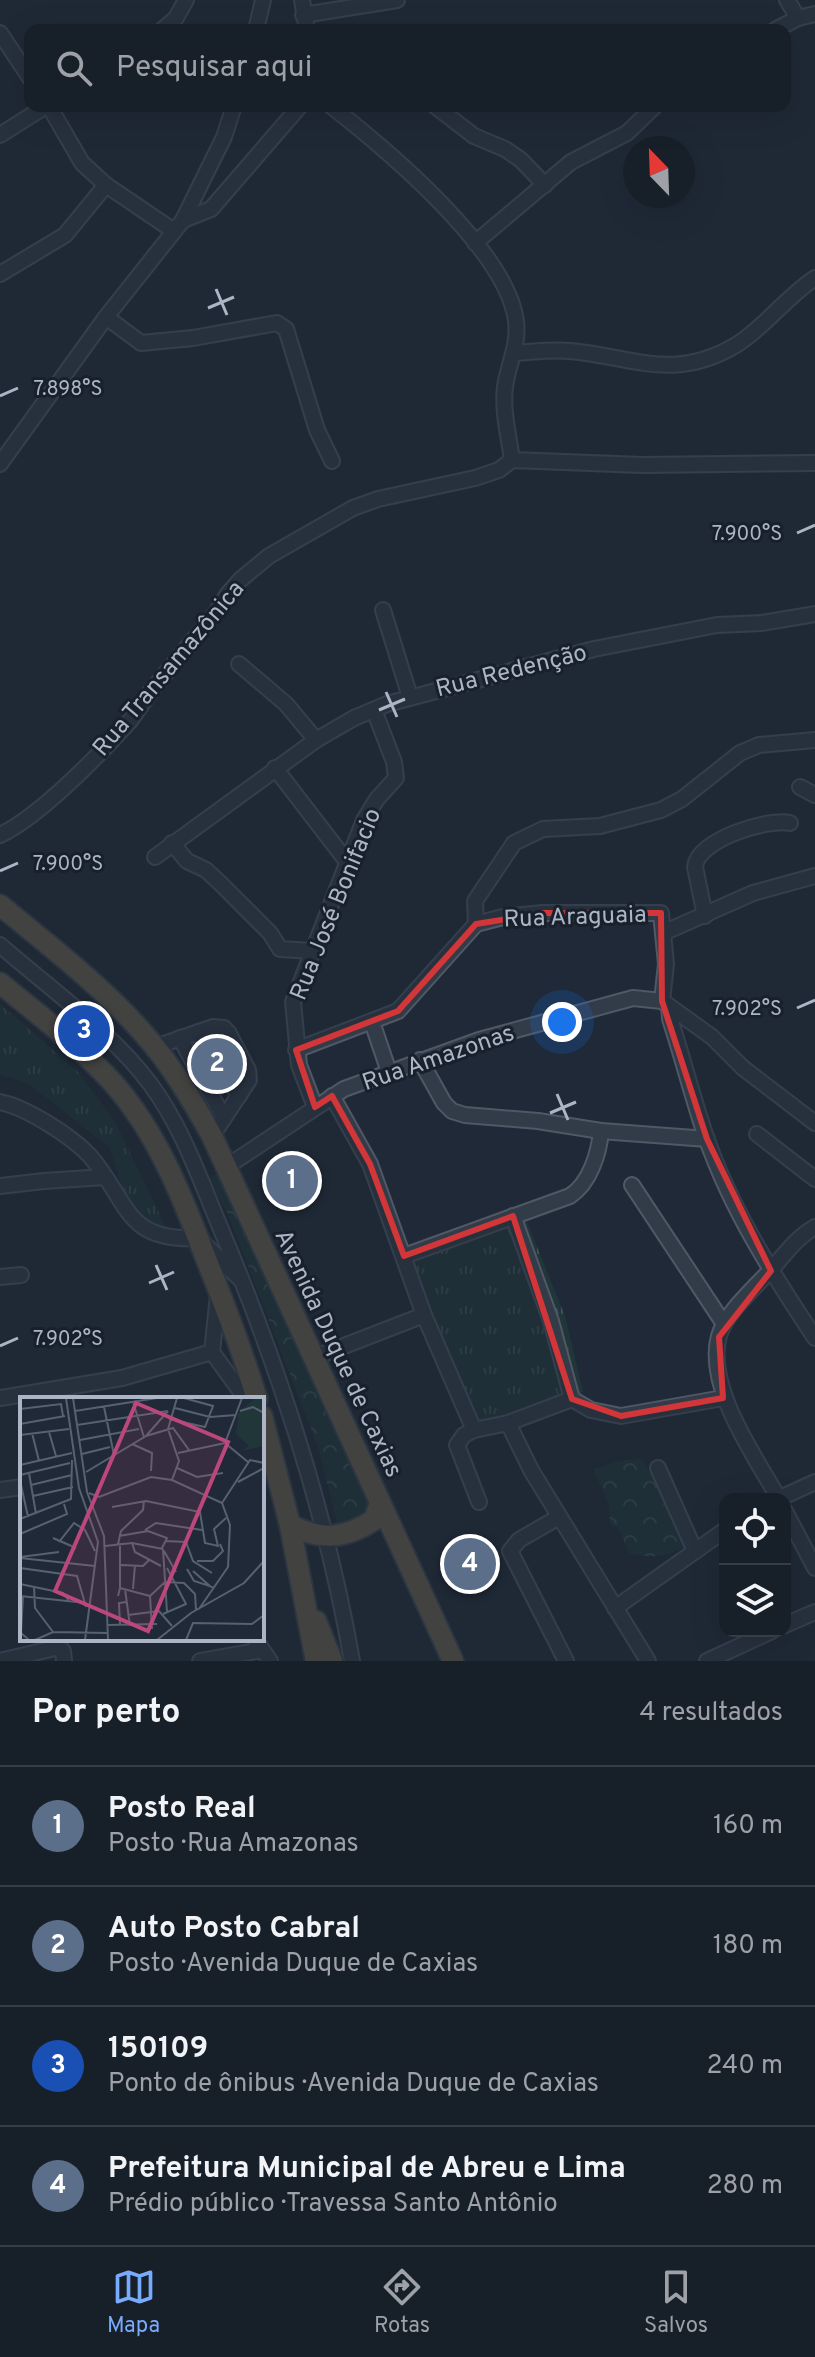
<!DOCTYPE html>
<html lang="pt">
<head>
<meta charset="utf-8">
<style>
  :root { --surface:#171f29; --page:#202731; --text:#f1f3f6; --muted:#9ea2a8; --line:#363d46; --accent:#79abfd }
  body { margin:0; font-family:Overpass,sans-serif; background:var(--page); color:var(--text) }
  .controls { position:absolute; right:24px; bottom:24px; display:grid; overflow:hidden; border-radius:16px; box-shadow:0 8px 32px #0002 }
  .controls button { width:72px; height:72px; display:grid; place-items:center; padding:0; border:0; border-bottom:2px solid var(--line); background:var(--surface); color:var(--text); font:40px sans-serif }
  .compass { position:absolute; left:623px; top:136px; width:72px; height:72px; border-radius:50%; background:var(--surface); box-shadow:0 8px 32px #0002; rotate:337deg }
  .you { position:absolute; left:562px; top:1022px; width:28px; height:28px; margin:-20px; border:6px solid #fff; border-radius:50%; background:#1a73e8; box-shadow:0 0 0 12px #1a73e833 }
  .badge { display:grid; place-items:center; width:52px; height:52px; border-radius:50%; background:var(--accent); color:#fff; font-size:26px; font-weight:700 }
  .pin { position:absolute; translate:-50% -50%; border:4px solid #fff; box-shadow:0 2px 8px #0006 }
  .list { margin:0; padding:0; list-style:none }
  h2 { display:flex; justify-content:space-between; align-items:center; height:104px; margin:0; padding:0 32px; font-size:34px }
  h2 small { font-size:26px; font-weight:400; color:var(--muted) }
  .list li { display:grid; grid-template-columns:52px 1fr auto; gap:24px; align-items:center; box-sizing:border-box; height:120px; padding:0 32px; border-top:2px solid var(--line) }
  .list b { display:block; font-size:30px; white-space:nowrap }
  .list p { margin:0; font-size:26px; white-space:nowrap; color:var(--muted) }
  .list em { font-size:26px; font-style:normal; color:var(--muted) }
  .icon { flex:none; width:44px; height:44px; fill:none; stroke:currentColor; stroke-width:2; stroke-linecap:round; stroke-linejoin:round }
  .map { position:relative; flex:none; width:815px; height:1661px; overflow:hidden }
  .search { position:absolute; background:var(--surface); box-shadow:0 8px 32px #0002; left:24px; right:24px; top:24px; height:88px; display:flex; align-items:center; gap:20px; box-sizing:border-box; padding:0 28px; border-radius:16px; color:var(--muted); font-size:30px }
  .sheet { height:584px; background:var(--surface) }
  nav { display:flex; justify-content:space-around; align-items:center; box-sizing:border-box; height:112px; border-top:2px solid var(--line); background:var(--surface); font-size:22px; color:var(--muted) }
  nav a { display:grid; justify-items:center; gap:4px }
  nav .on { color:var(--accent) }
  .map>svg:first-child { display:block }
  .grass { fill:url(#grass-tufts) }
  .forest { fill:url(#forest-crowns) }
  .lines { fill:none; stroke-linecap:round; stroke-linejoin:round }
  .minor-casing { stroke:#505866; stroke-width:18 }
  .highway-casing { stroke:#3d4552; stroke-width:24 }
  .minor { stroke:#323b48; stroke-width:14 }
  .highway { stroke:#6e624f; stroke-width:20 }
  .marked { fill:none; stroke:#d23638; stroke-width:6; stroke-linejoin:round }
  .ticks { fill:none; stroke:#acb5c5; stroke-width:3 }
  .labels { text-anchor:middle; stroke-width:6; stroke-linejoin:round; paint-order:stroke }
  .street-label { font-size:24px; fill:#acb5c5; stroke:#18202c }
  .inset-road { fill:none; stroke:#576170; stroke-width:2 }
  .view { fill:#bb477b; fill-opacity:0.15; stroke:#bb477b; stroke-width:4 }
  .inset-edge { fill:none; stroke:#acb5c5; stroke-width:4 }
  .ticks-label { font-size:20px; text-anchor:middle; fill:#acb5c5; stroke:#18202c; stroke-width:6; stroke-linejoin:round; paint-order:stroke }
</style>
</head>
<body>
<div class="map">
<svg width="815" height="1661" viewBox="0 0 815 1661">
  <defs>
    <pattern id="grass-tufts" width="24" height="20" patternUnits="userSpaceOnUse" patternTransform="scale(2)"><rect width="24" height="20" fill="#203639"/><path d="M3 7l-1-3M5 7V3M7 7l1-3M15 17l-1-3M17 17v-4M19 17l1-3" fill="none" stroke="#3e5154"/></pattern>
    <pattern id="forest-crowns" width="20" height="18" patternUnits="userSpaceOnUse" patternTransform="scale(2)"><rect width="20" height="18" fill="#203639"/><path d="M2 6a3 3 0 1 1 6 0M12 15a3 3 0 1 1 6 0" fill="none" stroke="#3e5154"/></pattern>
  </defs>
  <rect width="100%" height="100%" fill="#1f2937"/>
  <g class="grass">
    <path d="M 0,1004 L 78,1072 L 115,1122 L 169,1233 L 148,1236 L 124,1192 L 110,1148 L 29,1084 L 0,1074 Z"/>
    <path d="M 521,1207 L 565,1316 L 583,1392 L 508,1420 L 461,1423 L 404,1251 Z"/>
  </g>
  <g class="forest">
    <path d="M 220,1173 L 375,1515 L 339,1530 L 318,1447 L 228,1214 L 207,1178 Z"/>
    <path d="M 642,1459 L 662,1493 L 686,1546 C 665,1557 652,1558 629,1554 L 619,1528 L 610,1525 L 609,1505 L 594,1470 L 617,1461 Z"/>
  </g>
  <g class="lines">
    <defs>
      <g id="minor">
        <path d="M 302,0 L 307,30"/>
        <path d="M 787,0 L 798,18"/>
        <path d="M 303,15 L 397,0"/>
        <path d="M 162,30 L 176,18 L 186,0"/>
        <path d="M 256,30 L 263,0"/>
        <path d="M 775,30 L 798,18 L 815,14"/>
        <path d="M 0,33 L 30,78"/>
        <path d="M 49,106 L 82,163 L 106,185 L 174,231"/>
        <path d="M 331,106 C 386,149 507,250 516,321 C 519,346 508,364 505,387 C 502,411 509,437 512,460"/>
        <path d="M 435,106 L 474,136 L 505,149 L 521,160 L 545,185"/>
        <path d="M 0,135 L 46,106"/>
        <path d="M 183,220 L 211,209 L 300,106"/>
        <path d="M 475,243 L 571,162 L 627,133 L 655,106"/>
        <path d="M 0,274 L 65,235 L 106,185"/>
        <path d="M 106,317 L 141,343 L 193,338 L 277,323 L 286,329 L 317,430 L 332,461"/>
        <path d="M 515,353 C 533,352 552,349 570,351 C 634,357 674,382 736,345 C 764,328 786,297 815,278"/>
        <path d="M 0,464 L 106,317 L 183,220 L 224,137 L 234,106"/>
        <path d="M 383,610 L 410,697"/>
        <path d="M 239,664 L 286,704 L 316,740"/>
        <path d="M 275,768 L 348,863"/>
        <path d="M 800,787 L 815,795"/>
        <path d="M 0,835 C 39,817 100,754 130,721 L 151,691 L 215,614 L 227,595 L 240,580 L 269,556 L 353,508 L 378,499 L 475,478 L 499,470 L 512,460 L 642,465 L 815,463"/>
        <path d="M 172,843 L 187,861 L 206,870 L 220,883 L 270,933 L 280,949 L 313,951"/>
        <path d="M 155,857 L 316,740 L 354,718 L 387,704 L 594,649 L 717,625 L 762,623 L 815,614"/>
        <path d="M 705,916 L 695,867 C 697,840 767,818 790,823"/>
        <path d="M 476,924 L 475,901 L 514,843 L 543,829 L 600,826 L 661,810 L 682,799 L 740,753 L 759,745 L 815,740"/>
        <path d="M 663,933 L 753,893 L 815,876"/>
        <path d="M 0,945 C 49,988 113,1033 151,1085 C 182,1127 200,1179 220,1227 C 279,1367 326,1511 352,1661"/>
        <path d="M 669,1006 L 670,1019 C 683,1059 693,1099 706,1137 C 731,1209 773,1275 815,1338"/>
        <path d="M 372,1022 L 389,1072"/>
        <path d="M 198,1032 L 239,1096"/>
        <path d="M 180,1038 L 224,1118"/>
        <path d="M 155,1047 L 213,1027 L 224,1028 L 228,1032 L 248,1070 L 249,1080 L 212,1136"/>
        <path d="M 296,1050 L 398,1011 L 476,924 L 503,917 L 543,913 L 661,913 L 666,964 L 662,1001"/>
        <path d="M 420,1060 L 444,1103 L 452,1111 L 465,1115 L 538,1121 L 601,1131 L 707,1139"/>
        <path d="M 332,1096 L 370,1164 L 424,1315 L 474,1430"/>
        <path d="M 0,1102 C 26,1107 71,1136 89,1155 C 129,1200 123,1242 198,1238 L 240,1279"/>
        <path d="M 315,1107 L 299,1065 L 293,1002 L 364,820 L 377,799 L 396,778 L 394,762 L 374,710"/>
        <path d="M 757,1134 L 815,1179"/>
        <path d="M 226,1167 L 344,1089 L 479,1040 L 633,998 L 662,1001 L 712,1037 L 743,1068 L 815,1123"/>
        <path d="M 632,1185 L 724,1324"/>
        <path d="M 0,1186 L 44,1181 L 105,1177"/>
        <path d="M 513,1216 L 551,1321 L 572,1399"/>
        <path d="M 404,1256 L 570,1196 C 590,1183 599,1153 601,1131"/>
        <path d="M 0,1277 L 21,1275"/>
        <path d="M 218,1295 L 212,1352 L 246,1399"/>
        <path d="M 313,1358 L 424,1315"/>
        <path d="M 0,1398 L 122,1378 L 212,1352"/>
        <path d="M 508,1423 L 531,1470 L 648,1661"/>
        <path d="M 658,1468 L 695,1551"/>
        <path d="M 0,1490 L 22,1487"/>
        <path d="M 778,1499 L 815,1482"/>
        <path d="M 779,1499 C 755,1456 705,1387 719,1336 C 725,1315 748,1294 763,1278 C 781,1261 792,1240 815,1227"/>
        <path d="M 479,1502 L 457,1445 L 464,1435 L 474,1430 L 508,1423 L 572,1399 L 591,1410 L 621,1416 L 723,1398"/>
        <path d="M 785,1511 L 815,1568"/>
        <path d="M 559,1517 L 519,1540 L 510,1551 L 566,1661"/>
        <path d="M 615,1608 L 725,1530"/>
        <path d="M 785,1625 L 815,1612"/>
        <path d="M 255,1639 L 270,1661"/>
        <path d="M 0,1661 L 59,1647 L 63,1651 L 64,1661"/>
        <path d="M 200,1661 L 262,1650"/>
        <path d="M 707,1661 L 772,1631"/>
      </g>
      <g id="highway">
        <path d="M 0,905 C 47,944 103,987 143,1033 C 171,1064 192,1100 212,1136 L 453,1661"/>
        <path d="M 0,983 C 39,1015 81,1047 114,1084 C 157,1133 182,1196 205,1256 C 224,1303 242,1350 257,1399"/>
        <path d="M 262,1416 L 290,1525 L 316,1661"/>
        <path d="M 290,1525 C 322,1541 344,1539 374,1520 L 380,1503"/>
        <path d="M 316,1621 L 332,1661"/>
      </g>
    </defs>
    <use href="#minor" class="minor-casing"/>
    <use href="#highway" class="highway-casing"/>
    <use href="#minor" class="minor"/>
    <use href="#highway" class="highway"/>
  </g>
  <path d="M0 0H815V1661H0ZM 543,913 L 661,913 L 662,1001 L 707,1139 L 771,1271 L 719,1337 L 723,1398 L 621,1416 L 572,1399 L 513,1216 L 404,1256 L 370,1164 L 332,1096 L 315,1107 L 296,1050 L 398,1011 L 476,924 Z" fill="#1f2937" fill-opacity=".55" fill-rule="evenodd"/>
  <path class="marked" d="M 543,913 L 661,913 L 662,1001 L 707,1139 L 771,1271 L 719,1337 L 723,1398 L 621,1416 L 572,1399 L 513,1216 L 404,1256 L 370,1164 L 332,1096 L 315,1107 L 296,1050 L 398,1011 L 476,924 Z"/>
  <path class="ticks" d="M 216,289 L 227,315M 208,308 L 234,297M 0,396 L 18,388M 797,533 L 815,525M 386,692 L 397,717M 379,710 L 405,699M 0,871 L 18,863M 797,1008 L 815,1000M 557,1094 L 568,1120M 550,1113 L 576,1102M 156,1265 L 167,1290M 149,1283 L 174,1272M 0,1346 L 18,1338"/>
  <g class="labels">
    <g class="street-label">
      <text transform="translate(168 668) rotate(-50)" y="8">Rua Transamazônica</text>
      <text transform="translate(511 670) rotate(-14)" y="8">Rua Redenção</text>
      <text transform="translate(335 904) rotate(-68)" y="8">Rua José Bonifacio</text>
      <text transform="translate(575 916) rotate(-2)" y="8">Rua Araguaia</text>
      <text transform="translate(438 1057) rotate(-19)" y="8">Rua Amazonas</text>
      <text transform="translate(339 1353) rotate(65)" y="8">Avenida Duque de Caxias</text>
    </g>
  </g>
  <g transform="translate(20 1397)">
    <rect width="244" height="244" fill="#1f2937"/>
    <path d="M 235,1 L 244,1 L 244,49 L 221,54 L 229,49 L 216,37 L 218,16 Z" fill="#203639"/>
    <path class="inset-road" d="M 46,1 L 59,91 L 78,145 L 65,243M 53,1 L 67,95 L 84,139 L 88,243M 113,5 L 124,40M 84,10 L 94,58M 155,11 L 190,20 L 216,18M 0,12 L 41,7 L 43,19M 55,14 L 137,1M 220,14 L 233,10 L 244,16M 149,22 L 185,30 L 193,9 L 164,1M 0,27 L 45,19M 57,28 L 148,14M 29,35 L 36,59M 12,36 L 19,64M 0,38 L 49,32M 126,39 L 153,31 L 169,53M 60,43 L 119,32M 205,46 L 222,1M 112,47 L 132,56 L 131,74M 158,56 L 205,46 L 228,65M 62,57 L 90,50M 0,68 L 52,56M 157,71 L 177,80 L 203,76M 66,75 L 126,39 L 148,14M 9,76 L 16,117M 0,78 L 50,66M 0,83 L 8,120M 152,83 L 159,64 L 148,32 L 157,1M 218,85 L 244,71M 11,88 L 52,78M 69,96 L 79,100 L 131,80 L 152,83 L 202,106 L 210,128 L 208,170 L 179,212M 13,99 L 53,90M 202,106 L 230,63 L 244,66M 92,110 L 126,104 L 180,115 L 185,146 L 198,149 L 194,132 L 206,121M 0,122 L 51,102 L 52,63M 125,133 L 136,126 L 182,133M 0,137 L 47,117 L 44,107M 99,139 L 128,134 L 147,141 L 142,151M 33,141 L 56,151M 146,144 L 166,145 L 173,164 L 192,176M 39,145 L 54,126 L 65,133 L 75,154M 100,146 L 100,191M 112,146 L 115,155 L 141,169M 98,147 L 101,134 L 123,113 L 124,104M 85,149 L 112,146 L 143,152M 143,152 L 147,215M 144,154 L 156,175M 0,160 L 39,155M 0,161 L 75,169M 177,164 L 193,164 L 203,154 L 200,147M 101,168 L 123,169 L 129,163M 0,171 L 57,179 L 66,210M 167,172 L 174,184 L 193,190M 173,174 L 191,190M 0,187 L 43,196 L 49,204M 14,189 L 15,211 L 33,235M 105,192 L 110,229M 113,192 L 115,168M 0,199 L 66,206M 3,199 L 1,236 L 9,243M 98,199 L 100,191 L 130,199M 130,199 L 145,185 L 164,186 L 175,197 L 176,213M 130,199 L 132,232M 143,217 L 166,207 L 147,171M 108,218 L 139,214 L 152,229M 87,228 L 137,227M 100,228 L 99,206 L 106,205M 15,243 L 33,235 L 88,236M 137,243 L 171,216 L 224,186 L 244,164M 166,243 L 173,226 L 232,227 L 244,218"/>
    <path class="view" d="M 116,6 L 208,45 L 128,234 L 35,194 Z"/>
    <rect width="244" height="244" class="inset-edge"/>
  </g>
  <g class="ticks-label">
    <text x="68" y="395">7.898°S</text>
    <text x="747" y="540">7.900°S</text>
    <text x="68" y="870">7.900°S</text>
    <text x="747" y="1015">7.902°S</text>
    <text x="68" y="1345">7.902°S</text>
  </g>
</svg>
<div class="controls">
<button><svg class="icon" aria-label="locate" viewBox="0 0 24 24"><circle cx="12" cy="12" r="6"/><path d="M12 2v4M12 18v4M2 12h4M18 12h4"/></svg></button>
<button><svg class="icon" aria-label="layers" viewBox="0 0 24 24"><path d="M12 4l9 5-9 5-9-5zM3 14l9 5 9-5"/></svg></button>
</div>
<svg class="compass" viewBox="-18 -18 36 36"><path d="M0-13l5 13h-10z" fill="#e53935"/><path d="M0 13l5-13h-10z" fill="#9ea2a8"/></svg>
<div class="you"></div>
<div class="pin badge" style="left:292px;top:1181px;background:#5c6f8a">1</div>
<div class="pin badge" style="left:217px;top:1064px;background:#5c6f8a">2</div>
<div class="pin badge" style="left:84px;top:1031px;background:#1a4fb4">3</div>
<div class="pin badge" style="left:470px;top:1564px;background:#5c6f8a">4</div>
<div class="search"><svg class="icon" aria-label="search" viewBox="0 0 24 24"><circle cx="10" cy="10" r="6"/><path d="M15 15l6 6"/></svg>Pesquisar aqui</div>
</div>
<section class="sheet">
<h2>Por perto<small>4 resultados</small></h2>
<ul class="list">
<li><span class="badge" style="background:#5c6f8a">1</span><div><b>Posto Real</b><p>Posto · Rua Amazonas</p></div><em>160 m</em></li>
<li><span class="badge" style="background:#5c6f8a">2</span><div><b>Auto Posto Cabral</b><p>Posto · Avenida Duque de Caxias</p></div><em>180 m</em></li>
<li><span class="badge" style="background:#1a4fb4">3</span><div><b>150109</b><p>Ponto de ônibus · Avenida Duque de Caxias</p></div><em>240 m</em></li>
<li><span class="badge" style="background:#5c6f8a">4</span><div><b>Prefeitura Municipal de Abreu e Lima</b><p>Prédio público · Travessa Santo Antônio</p></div><em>280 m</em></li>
</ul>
</section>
<nav>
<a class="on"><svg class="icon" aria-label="map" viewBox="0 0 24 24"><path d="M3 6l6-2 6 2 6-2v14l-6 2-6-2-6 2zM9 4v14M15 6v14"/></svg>Mapa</a>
<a><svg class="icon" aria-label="directions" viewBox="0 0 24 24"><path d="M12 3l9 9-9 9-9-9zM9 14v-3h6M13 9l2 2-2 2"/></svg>Rotas</a>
<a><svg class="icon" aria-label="saved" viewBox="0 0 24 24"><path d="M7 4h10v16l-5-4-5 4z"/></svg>Salvos</a>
</nav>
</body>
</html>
